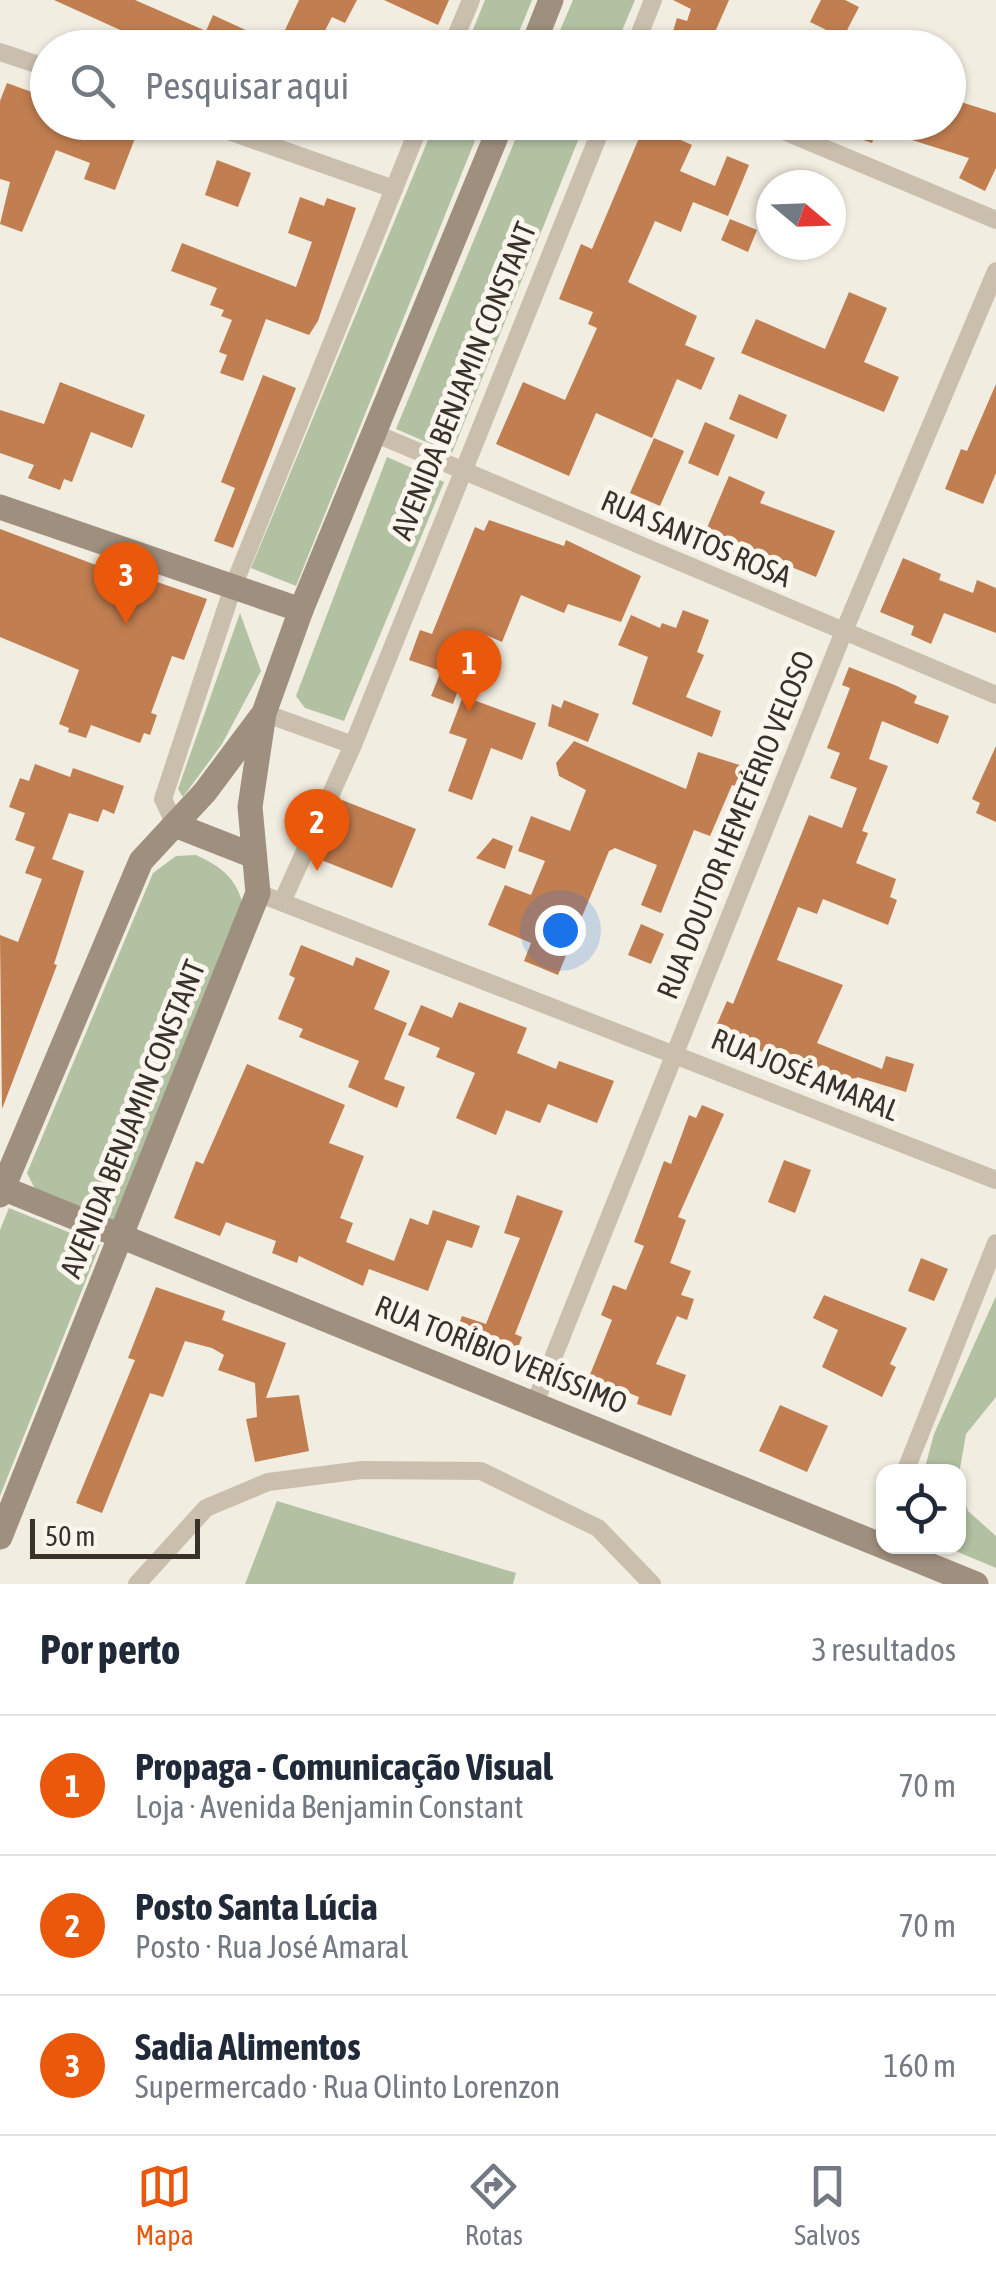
<!DOCTYPE html>
<html lang="pt">
<head>
<meta charset="utf-8">
<style>
  :root { --surface:#fff; --page:#f2f2f3; --text:#1f2937; --muted:#747a83; --line:#e0e1e3; --accent:#ea580c }
  body { margin:0; font-family:"Asap Condensed",sans-serif; background:var(--page); color:var(--text) }
  .controls { position:absolute; right:30px; bottom:30px; display:grid; overflow:hidden; border-radius:20px; box-shadow:0 2px 8px #0004 }
  .controls button { width:90px; height:90px; display:grid; place-items:center; padding:0; border:0; border-bottom:2px solid var(--line); background:var(--surface); color:var(--text); font:50px sans-serif }
  .compass { position:absolute; left:756px; top:170px; width:90px; height:90px; border-radius:50%; background:var(--surface); box-shadow:0 2px 8px #0004; rotate:109deg }
  .scale { position:absolute; left:30px; bottom:25px; width:170px; box-sizing:border-box; padding-left:10px; border:5px solid #39322b; border-top:0; font-size:28px; line-height:35px; white-space:nowrap; color:#39322b; -webkit-text-stroke:8px #faf6ed; paint-order:stroke }
  .you { position:absolute; left:560px; top:930px; width:35px; height:35px; margin:-25px; border:8px solid #fff; border-radius:50%; background:#1a73e8; box-shadow:0 0 0 15px #1a73e833 }
  .badge { display:grid; place-items:center; width:65px; height:65px; border-radius:50%; background:var(--accent); color:#fff; font-size:32px; font-weight:700 }
  .pin { position:absolute; translate:-50% -82px; filter:drop-shadow(0 2px 5px #0008) }
  .pin::after { content:''; position:absolute; top:52px; width:35px; height:30px; background:inherit; clip-path:polygon(0 0,100% 0,50% 100%) }
  .list { margin:0; padding:0; list-style:none }
  h2 { display:flex; justify-content:space-between; align-items:center; height:130px; margin:0; padding:0 40px; font-size:42px }
  h2 small { font-size:32px; font-weight:400; color:var(--muted) }
  .list li { display:grid; grid-template-columns:65px 1fr auto; gap:30px; align-items:center; box-sizing:border-box; height:140px; padding:0 40px; border-top:2px solid var(--line) }
  .list b { display:block; font-size:38px; white-space:nowrap }
  .list p { margin:0; font-size:32px; white-space:nowrap; color:var(--muted) }
  .list em { font-size:32px; font-style:normal; color:var(--muted) }
  .icon { flex:none; width:55px; height:55px; fill:none; stroke:currentColor; stroke-width:2; stroke-linecap:round; stroke-linejoin:round }
  .map { position:relative; flex:none; width:996px; height:1584px; overflow:hidden }
  .search { position:absolute; background:var(--surface); box-shadow:0 2px 8px #0004; left:30px; right:30px; top:30px; height:110px; display:flex; align-items:center; gap:25px; box-sizing:border-box; padding:0 35px; border-radius:55px; color:var(--muted); font-size:38px }
  .sheet { height:550px; background:var(--surface) }
  nav { display:flex; justify-content:space-around; align-items:center; box-sizing:border-box; height:140px; border-top:2px solid var(--line); background:var(--surface); font-size:28px; color:var(--muted) }
  nav a { display:grid; justify-items:center; gap:5px }
  nav .on { color:var(--accent) }
  .map>svg:first-child { display:block }
  .green { fill:#b1c1a1 }
  .building { fill:#c07e51 }
  .lines { fill:none; stroke-linecap:round; stroke-linejoin:round }
  .street { stroke:#cabfad; stroke-width:18 }
  .secondary { stroke:#9e8f7e; stroke-width:25 }
  .labels { text-anchor:middle; stroke-width:10; stroke-linejoin:round; paint-order:stroke }
  .street-label { font-size:30px; fill:#39322b; stroke:#faf6ed }
</style>
</head>
<body>
<div class="map">
<svg width="996" height="1584" viewBox="0 0 996 1584">
  <rect width="100%" height="100%" fill="#f2ede1"/>
  <g class="green">
    <path d="M 485,0 L 532,0 L 513,47 L 466,47 Z"/>
    <path d="M 573,0 L 635,0 L 615,47 L 553,47 Z"/>
    <path d="M 435,123 L 482,123 L 296,586 L 251,568 Z"/>
    <path d="M 522,123 L 585,123 L 452,453 L 396,429 Z"/>
    <path d="M 387,457 L 444,482 L 344,721 L 305,708 L 296,696 Z"/>
    <path d="M 240,613 L 261,671 L 222,744 L 183,797 L 178,789 Z"/>
    <path d="M 196,855 C 224,868 237,879 244,909 L 117,1222 L 36,1191 L 27,1173 L 153,873 L 176,856 Z"/>
    <path d="M 9,1208 L 100,1245 L 0,1496 L 0,1230 Z"/>
    <path d="M 996,1296 L 996,1397 L 966,1434 L 959,1474 L 924,1471 L 934,1434 Z"/>
    <path d="M 959,1485 L 968,1511 L 996,1536 L 996,1568 L 946,1547 L 958,1546 Z"/>
    <path d="M 277,1501 L 516,1573 L 513,1584 L 245,1584 Z"/>
  </g>
  <g class="building">
    <path d="M 54,0 L 135,0 L 206,31 L 213,15 L 278,45 L 299,0 L 357,0 L 345,23 L 332,17 L 316,48 L 160,48 Z"/>
    <path d="M 384,0 L 449,0 L 438,25 Z"/>
    <path d="M 673,0 L 729,0 L 708,48 L 668,48 L 677,18 L 687,21 L 691,9 Z"/>
    <path d="M 821,0 L 845,0 L 859,7 L 843,38 L 810,22 Z"/>
    <path d="M 7,83 L 48,98 L 48,122 L 109,122 L 137,133 L 115,190 L 84,179 L 90,163 L 56,150 L 22,232 L 0,224 L 10,182 L 0,179 L 0,101 Z"/>
    <path d="M 948,98 L 996,113 L 996,168 L 985,191 L 959,178 L 969,158 L 877,129 L 872,143 L 822,126 L 822,122 L 948,122 Z"/>
    <path d="M 645,124 L 692,145 L 680,171 L 715,186 L 727,156 L 749,165 L 728,216 L 693,202 L 681,232 L 655,221 L 628,282 L 697,316 L 685,345 L 715,358 L 701,390 L 677,379 L 652,438 L 596,413 L 569,476 L 496,444 L 523,382 L 565,400 L 597,328 L 588,324 L 593,312 L 559,299 L 581,244 L 592,249 Z"/>
    <path d="M 217,160 L 251,173 L 238,207 L 205,195 Z"/>
    <path d="M 300,197 L 324,206 L 327,198 L 356,208 L 318,321 L 309,335 L 266,319 L 243,381 L 220,373 L 227,355 L 219,352 L 232,320 L 221,316 L 224,310 L 210,305 L 217,288 L 171,271 L 182,243 L 296,287 L 312,242 L 288,233 Z"/>
    <path d="M 730,219 L 757,230 L 748,252 L 721,240 Z"/>
    <path d="M 849,292 L 887,308 L 864,362 L 899,377 L 884,412 L 741,353 L 756,319 L 825,349 Z"/>
    <path d="M 263,375 L 296,388 L 233,548 L 214,541 L 235,488 L 221,482 Z"/>
    <path d="M 60,382 L 145,415 L 132,448 L 91,432 L 72,482 L 64,479 L 60,490 L 28,478 L 34,465 L 0,453 L 0,410 L 44,424 Z"/>
    <path d="M 996,384 L 996,473 L 983,504 L 945,489 L 961,449 L 967,451 Z"/>
    <path d="M 739,394 L 787,415 L 777,439 L 729,419 Z"/>
    <path d="M 705,422 L 735,435 L 718,476 L 688,463 Z"/>
    <path d="M 654,438 L 684,451 L 660,506 L 630,493 Z"/>
    <path d="M 729,476 L 765,492 L 760,503 L 835,531 L 816,577 L 779,562 L 775,571 L 701,542 Z"/>
    <path d="M 489,520 L 564,546 L 566,540 L 641,576 L 621,622 L 568,604 L 564,613 L 521,595 L 502,642 L 479,632 L 453,704 L 431,696 L 441,671 L 409,660 L 420,630 L 432,634 L 475,527 L 484,531 Z"/>
    <path d="M 0,529 L 112,571 L 113,567 L 207,599 L 184,660 L 172,656 L 151,713 L 157,715 L 150,735 L 144,733 L 140,743 L 91,725 L 86,738 L 68,732 L 69,728 L 59,724 L 79,670 L 0,637 Z"/>
    <path d="M 903,558 L 941,574 L 939,580 L 973,593 L 977,580 L 996,588 L 996,633 L 944,613 L 931,644 L 911,635 L 914,626 L 880,612 Z"/>
    <path d="M 683,610 L 709,620 L 697,652 L 704,655 L 686,697 L 721,711 L 712,737 L 632,704 L 648,657 L 618,645 L 631,615 L 660,628 L 662,623 L 676,628 Z"/>
    <path d="M 849,667 L 897,686 L 917,696 L 914,703 L 949,716 L 938,744 L 882,721 L 869,759 L 888,766 L 862,831 L 868,833 L 856,863 L 896,879 L 890,897 L 897,900 L 888,925 L 823,899 L 817,914 L 798,907 L 777,960 L 843,985 L 817,1043 L 882,1069 L 886,1056 L 914,1064 L 906,1092 L 857,1077 L 852,1090 L 714,1031 L 727,1001 L 733,1004 L 809,815 L 842,828 L 857,788 L 830,778 L 840,753 L 827,748 L 850,688 L 842,685 Z"/>
    <path d="M 463,696 L 536,723 L 522,760 L 491,748 L 472,800 L 448,791 L 467,739 L 449,733 Z"/>
    <path d="M 564,700 L 599,714 L 588,742 L 548,726 L 552,704 L 561,708 Z"/>
    <path d="M 574,741 L 686,789 L 698,752 L 746,767 L 739,787 L 732,785 L 710,836 L 694,830 L 661,913 L 641,905 L 657,865 L 615,848 L 609,851 L 558,975 L 524,961 L 531,943 L 488,925 L 505,885 L 531,895 L 545,861 L 518,851 L 531,816 L 570,831 L 586,790 L 559,776 L 556,763 Z"/>
    <path d="M 996,746 L 996,822 L 976,813 L 980,803 L 972,799 Z"/>
    <path d="M 35,764 L 70,777 L 73,768 L 124,786 L 114,814 L 103,809 L 98,822 L 69,813 L 52,859 L 84,871 L 54,964 L 57,965 L 2,1109 L 0,935 L 18,942 L 42,879 L 25,873 L 35,847 L 15,840 L 25,813 L 9,807 L 20,778 L 29,781 Z"/>
    <path d="M 342,800 L 416,829 L 392,888 L 316,858 Z"/>
    <path d="M 493,838 L 513,846 L 505,869 L 476,858 Z"/>
    <path d="M 641,924 L 664,934 L 651,964 L 628,955 Z"/>
    <path d="M 301,945 L 353,966 L 356,957 L 390,971 L 374,1009 L 407,1023 L 384,1079 L 405,1087 L 397,1108 L 348,1087 L 359,1061 L 299,1037 L 303,1029 L 278,1019 L 295,978 L 289,975 Z"/>
    <path d="M 459,1002 L 527,1028 L 517,1053 L 556,1069 L 559,1061 L 614,1081 L 597,1123 L 548,1104 L 540,1123 L 506,1110 L 496,1135 L 456,1118 L 475,1073 L 436,1057 L 440,1048 L 408,1035 L 421,1005 L 452,1018 Z"/>
    <path d="M 247,1064 L 345,1105 L 329,1143 L 364,1156 L 340,1218 L 353,1223 L 346,1242 L 394,1261 L 410,1218 L 428,1225 L 433,1210 L 480,1226 L 472,1248 L 447,1240 L 428,1291 L 369,1269 L 363,1286 L 299,1256 L 297,1263 L 272,1253 L 276,1241 L 226,1222 L 220,1236 L 174,1218 L 196,1161 L 203,1164 Z"/>
    <path d="M 702,1105 L 724,1114 L 678,1217 L 686,1220 L 670,1263 L 691,1271 L 681,1295 L 694,1299 L 687,1320 L 677,1316 L 656,1364 L 686,1375 L 671,1416 L 637,1404 L 639,1397 L 589,1377 L 612,1320 L 601,1315 L 613,1285 L 626,1290 L 644,1246 L 634,1242 L 664,1161 L 671,1164 L 689,1115 L 696,1118 Z"/>
    <path d="M 784,1160 L 811,1170 L 795,1213 L 768,1202 Z"/>
    <path d="M 517,1195 L 563,1211 L 515,1334 L 522,1337 L 514,1359 L 453,1340 L 462,1316 L 486,1324 L 520,1238 L 504,1233 Z"/>
    <path d="M 921,1258 L 948,1269 L 934,1301 L 908,1291 Z"/>
    <path d="M 156,1287 L 225,1311 L 222,1320 L 286,1343 L 266,1398 L 299,1395 L 309,1451 L 255,1462 L 246,1419 L 257,1417 L 255,1383 L 218,1370 L 224,1355 L 212,1348 L 185,1341 L 163,1397 L 150,1393 L 102,1513 L 76,1503 L 135,1360 L 128,1358 Z"/>
    <path d="M 824,1295 L 907,1328 L 890,1364 L 896,1367 L 882,1397 L 822,1367 L 838,1330 L 813,1318 Z"/>
    <path d="M 780,1405 L 828,1426 L 807,1472 L 759,1451 Z"/>
  </g>
  <g class="lines">
    <g class="street">
      <path d="M 451,48 L 471,0"/>
      <path d="M 634,48 L 653,0"/>
      <path d="M 0,52 L 48,68"/>
      <path d="M 203,122 L 394,189"/>
      <path d="M 762,122 L 996,220"/>
      <path d="M 374,433 L 996,695"/>
      <path d="M 264,713 L 353,745 L 604,122"/>
      <path d="M 175,825 L 163,799 L 233,587 L 421,122"/>
      <path d="M 258,893 L 996,1180"/>
      <path d="M 282,902 L 353,745"/>
      <path d="M 535,1403 L 844,631 L 996,271"/>
      <path d="M 905,1472 L 996,1243"/>
      <path d="M 137,1584 L 206,1508 L 268,1482 L 362,1470 L 481,1471 L 598,1528 L 652,1584"/>
    </g>
    <g class="secondary">
      <path d="M 532,48 L 551,0"/>
      <path d="M 0,507 L 301,610"/>
      <path d="M 175,825 L 254,856"/>
      <path d="M 0,1187 L 976,1584"/>
      <path d="M 0,1195 L 141,861 L 205,792 L 261,717"/>
      <path d="M 0,1537 L 258,893 L 250,807 L 264,713 L 301,610 L 502,122"/>
    </g>
  </g>
  <g class="labels">
    <g class="street-label">
      <text transform="translate(464 381) rotate(-68)" y="10">AVENIDA BENJAMIN CONSTANT</text>
      <text transform="translate(696 539) rotate(23)" y="10">RUA SANTOS ROSA</text>
      <text transform="translate(736 825) rotate(-68)" y="10">RUA DOUTOR HEMETÉRIO VELOSO</text>
      <text transform="translate(805 1075) rotate(22)" y="10">RUA JOSÉ AMARAL</text>
      <text transform="translate(133 1119) rotate(-68)" y="10">AVENIDA BENJAMIN CONSTANT</text>
      <text transform="translate(501 1355) rotate(22)" y="10">RUA TORÍBIO VERÍSSIMO</text>
    </g>
  </g>
</svg>
<div class="controls">
<button><svg class="icon" aria-label="locate" viewBox="0 0 24 24"><circle cx="12" cy="12" r="6"/><path d="M12 2v4M12 18v4M2 12h4M18 12h4"/></svg></button>
</div>
<svg class="compass" viewBox="-18 -18 36 36"><path d="M0-13l5 13h-10z" fill="#e53935"/><path d="M0 13l5-13h-10z" fill="#747a83"/></svg>
<div class="scale">50 m</div>
<div class="you"></div>
<div class="pin badge" style="left:469px;top:712px">1</div>
<div class="pin badge" style="left:317px;top:871px">2</div>
<div class="pin badge" style="left:126px;top:624px">3</div>
<div class="search"><svg class="icon" aria-label="search" viewBox="0 0 24 24"><circle cx="10" cy="10" r="6"/><path d="M15 15l6 6"/></svg>Pesquisar aqui</div>
</div>
<section class="sheet">
<h2>Por perto<small>3 resultados</small></h2>
<ul class="list">
<li><span class="badge">1</span><div><b>Propaga - Comunicação Visual</b><p>Loja · Avenida Benjamin Constant</p></div><em>70 m</em></li>
<li><span class="badge">2</span><div><b>Posto Santa Lúcia</b><p>Posto · Rua José Amaral</p></div><em>70 m</em></li>
<li><span class="badge">3</span><div><b>Sadia Alimentos</b><p>Supermercado · Rua Olinto Lorenzon</p></div><em>160 m</em></li>
</ul>
</section>
<nav>
<a class="on"><svg class="icon" aria-label="map" viewBox="0 0 24 24"><path d="M3 6l6-2 6 2 6-2v14l-6 2-6-2-6 2zM9 4v14M15 6v14"/></svg>Mapa</a>
<a><svg class="icon" aria-label="directions" viewBox="0 0 24 24"><path d="M12 3l9 9-9 9-9-9zM9 14v-3h6M13 9l2 2-2 2"/></svg>Rotas</a>
<a><svg class="icon" aria-label="saved" viewBox="0 0 24 24"><path d="M7 4h10v16l-5-4-5 4z"/></svg>Salvos</a>
</nav>
</body>
</html>
